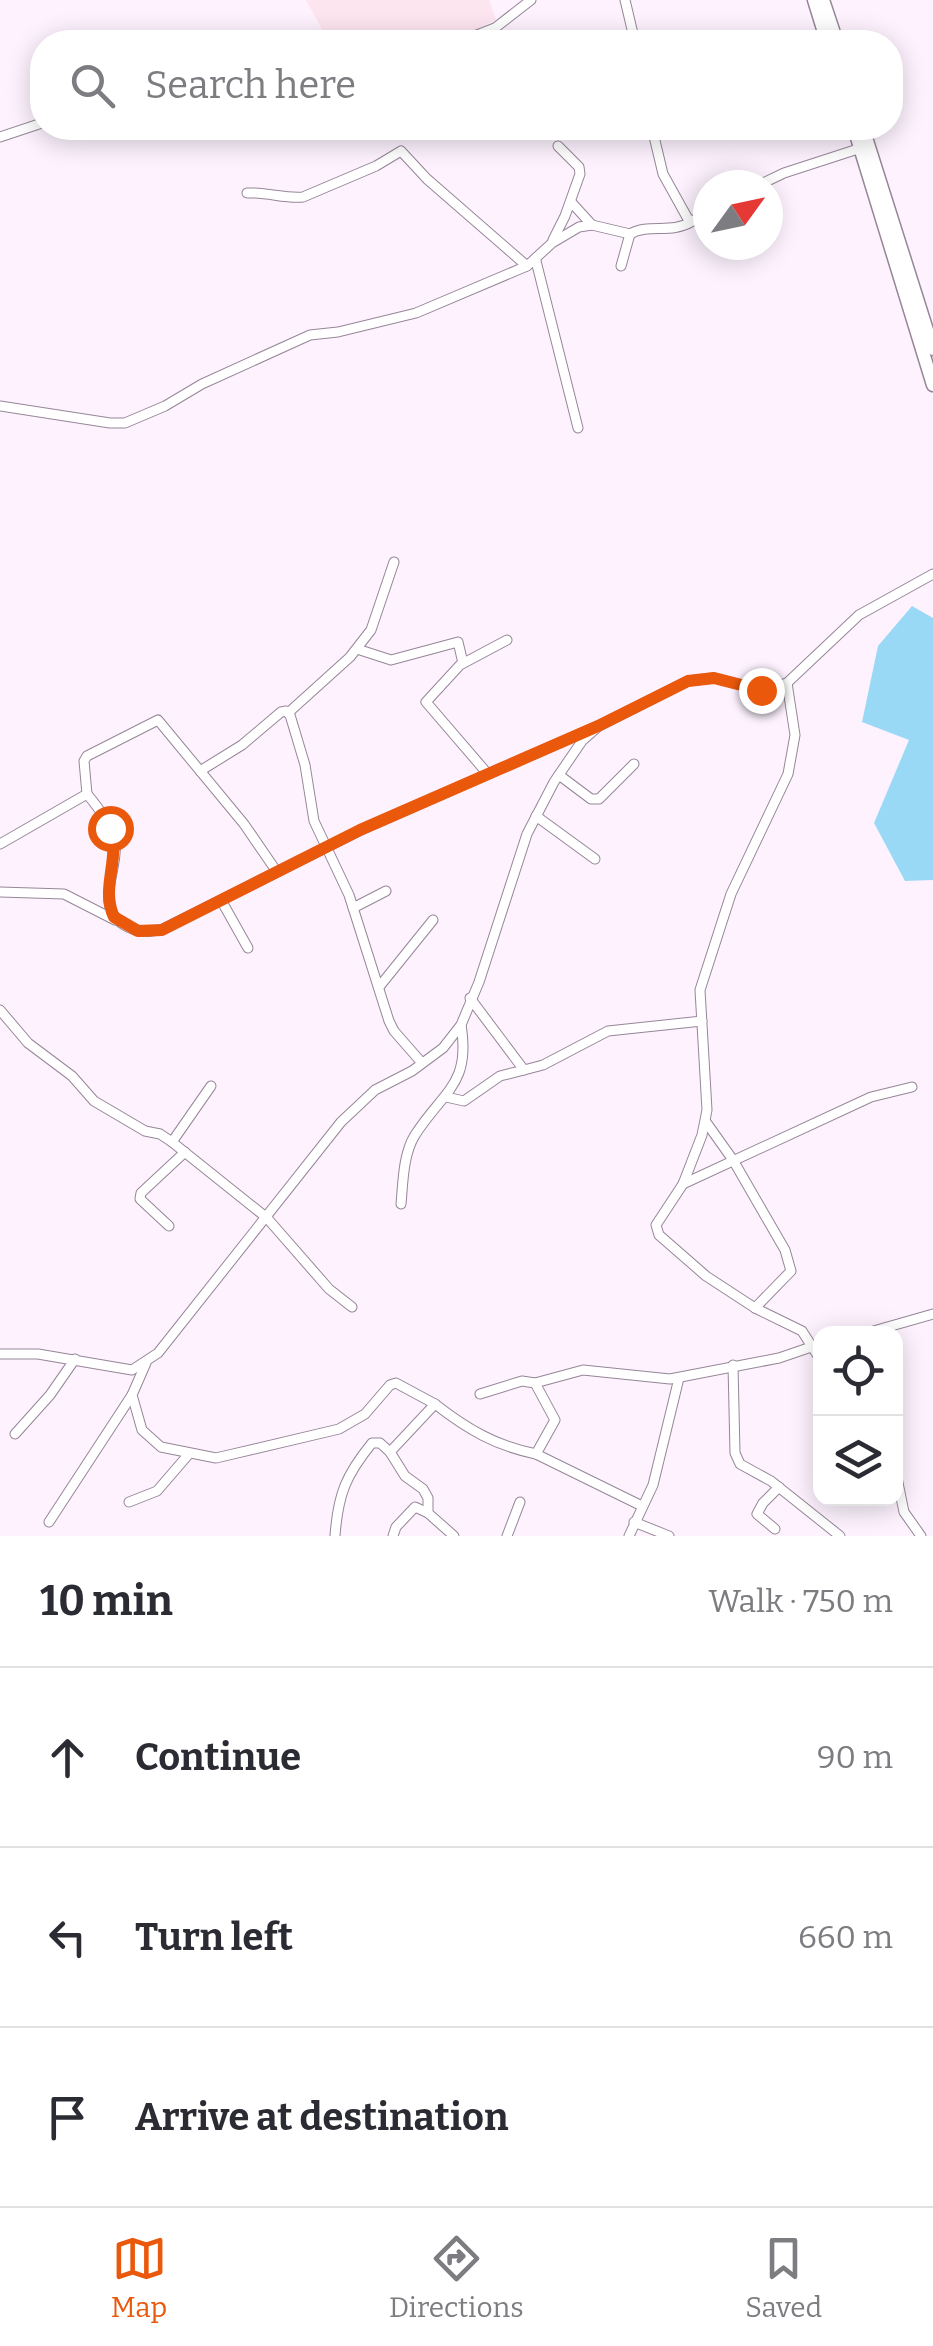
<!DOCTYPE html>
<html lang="en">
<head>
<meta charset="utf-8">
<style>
  :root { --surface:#fff; --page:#f2f2f3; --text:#2b2b33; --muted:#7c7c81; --line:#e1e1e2; --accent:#ea580c }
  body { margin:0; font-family:Bitter,serif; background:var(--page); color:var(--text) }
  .controls { position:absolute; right:30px; bottom:30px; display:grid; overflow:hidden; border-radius:20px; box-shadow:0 5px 25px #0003 }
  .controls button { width:90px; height:90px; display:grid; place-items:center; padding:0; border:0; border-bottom:2px solid var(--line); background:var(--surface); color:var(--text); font:50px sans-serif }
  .compass { position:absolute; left:693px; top:170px; width:90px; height:90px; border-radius:50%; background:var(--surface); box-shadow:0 5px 25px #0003; rotate:57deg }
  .stop { position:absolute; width:30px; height:30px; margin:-22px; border:8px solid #ea580c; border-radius:50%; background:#fff }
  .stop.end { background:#ea580c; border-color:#fff; box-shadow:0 2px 10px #0008 }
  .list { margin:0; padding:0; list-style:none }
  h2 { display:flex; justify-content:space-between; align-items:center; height:130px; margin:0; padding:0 40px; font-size:42px }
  h2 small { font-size:32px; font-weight:400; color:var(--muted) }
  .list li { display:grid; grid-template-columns:65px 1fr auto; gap:30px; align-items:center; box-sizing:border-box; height:180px; padding:0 40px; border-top:2px solid var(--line) }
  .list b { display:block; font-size:38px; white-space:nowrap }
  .list em { font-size:32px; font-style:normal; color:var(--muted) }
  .icon { flex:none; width:55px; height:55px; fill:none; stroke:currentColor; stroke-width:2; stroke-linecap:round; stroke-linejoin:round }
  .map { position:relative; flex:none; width:933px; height:1536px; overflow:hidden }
  .search { position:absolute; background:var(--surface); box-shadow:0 5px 25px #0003; left:30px; right:30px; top:30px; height:110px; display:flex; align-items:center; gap:25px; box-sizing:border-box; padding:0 35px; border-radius:40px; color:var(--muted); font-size:38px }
  .sheet { height:670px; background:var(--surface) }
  nav { display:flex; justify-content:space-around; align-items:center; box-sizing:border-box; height:140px; border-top:2px solid var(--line); background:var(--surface); font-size:28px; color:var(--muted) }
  nav a { display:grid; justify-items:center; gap:5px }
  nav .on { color:var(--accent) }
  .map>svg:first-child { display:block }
  .industrial { fill:#fde5f0 }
  .water { fill:#9ad9f6 }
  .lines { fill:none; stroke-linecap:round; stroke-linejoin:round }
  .minor-casing { stroke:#968698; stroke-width:11 }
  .secondary-casing { stroke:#968698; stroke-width:15 }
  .minor { stroke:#fff; stroke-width:9 }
  .secondary { stroke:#fff; stroke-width:12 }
  .route { stroke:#ea580c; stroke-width:12 }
</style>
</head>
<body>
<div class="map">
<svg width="933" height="1536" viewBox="0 0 933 1536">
  <rect width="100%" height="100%" fill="#fdf2fe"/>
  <path class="industrial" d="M 306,0 L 489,0 L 496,20 L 450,42 L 329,42 Z"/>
  <path class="water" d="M 912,606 L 933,618 L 933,880 L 905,881 L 874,823 L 909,740 L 862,722 L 878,646 Z"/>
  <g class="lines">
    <defs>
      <g id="minor">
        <path d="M 625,0 L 635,42"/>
        <path d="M 459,42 L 495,28 L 531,0"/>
        <path d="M 652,128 L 663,174 L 688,219 L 694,221 L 708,213"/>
        <path d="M 0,137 L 42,123"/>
        <path d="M 759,185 L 784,173 L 861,148"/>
        <path d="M 247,193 C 267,192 286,199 303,197 L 376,166 L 401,151 L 427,179 L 527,266"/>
        <path d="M 571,202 L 592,225"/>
        <path d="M 553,240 L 565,216 L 580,174 L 579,167 L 558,146"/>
        <path d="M 536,261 L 578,428"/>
        <path d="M 621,266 L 630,234"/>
        <path d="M 0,406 L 110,423 L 125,423 L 165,406 L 202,384 L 310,335 L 338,332 L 416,313 L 527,266 L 552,243 L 579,227 L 592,225 L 630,234 C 649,223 671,234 691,222"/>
        <path d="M 357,649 L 391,660 L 458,642 L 463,663"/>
        <path d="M 787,683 L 795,735 L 788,774 L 731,894 L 700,990 L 707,1110 L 702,1135 L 683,1184 L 656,1225 L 659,1235 L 706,1276 L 755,1308 L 802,1331 L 820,1359"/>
        <path d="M 288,713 L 350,657 L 371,630 L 394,562"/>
        <path d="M 200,771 L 242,745 L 281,712 L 286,711 L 290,715 L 305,765 L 314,821 L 349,895 L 389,1021 L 394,1031 L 422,1063"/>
        <path d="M 487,773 L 426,702 L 460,665 L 507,640"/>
        <path d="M 559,775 L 591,799 L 599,799 L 634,764"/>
        <path d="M 87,794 L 84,761 L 87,756 L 158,720 L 244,824 L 277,872"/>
        <path d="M 536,816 L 595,859"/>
        <path d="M 0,844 L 87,794 C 98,807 112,826 115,843 C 119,870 93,905 124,925 C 137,933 148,933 163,929 L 361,830 L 591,729"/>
        <path d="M 0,892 L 64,894 L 115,920"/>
        <path d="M 221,900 L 248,948"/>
        <path d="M 353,908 L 386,891"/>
        <path d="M 379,987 L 433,920"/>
        <path d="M 470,998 L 524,1070 L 543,1065 L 608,1031 L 702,1021"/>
        <path d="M 0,1010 L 28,1043 L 72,1076 L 94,1101 L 145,1131 L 160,1134 L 172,1142 L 267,1218 L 329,1289 L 352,1307"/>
        <path d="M 446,1097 L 464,1101 L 500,1076 L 524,1070"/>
        <path d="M 706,1122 L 733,1160 L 785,1250 L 791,1271 L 755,1308"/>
        <path d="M 172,1142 L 211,1086"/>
        <path d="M 683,1184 L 871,1097 L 912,1087"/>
        <path d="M 401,1204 C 403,1183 403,1154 415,1135 C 443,1091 471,1085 461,1025"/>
        <path d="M 169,1226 L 140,1199 L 141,1193 L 185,1152"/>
        <path d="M 863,1334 L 933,1314"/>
        <path d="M 0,1354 L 38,1354 L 132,1370 L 158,1353 L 341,1122 L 375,1090 L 412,1071 L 443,1048 L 461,1025 L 479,982 L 527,834 L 554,782 L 582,741 L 599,726 L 688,681 L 714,678 L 761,690 L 787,683 L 859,615 L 933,574"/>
        <path d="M 146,1363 L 132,1395 L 142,1430 L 161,1447 L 216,1458 L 339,1429 L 365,1414 L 390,1385 L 396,1383 L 435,1404"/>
        <path d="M 733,1365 L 735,1453 L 740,1464 L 771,1481 L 840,1536"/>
        <path d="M 480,1394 L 522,1381 L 535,1383 L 583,1370 L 670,1379 L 779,1358 L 820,1344"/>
        <path d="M 15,1434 L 50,1395 L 75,1359"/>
        <path d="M 390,1452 L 435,1404 C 467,1429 496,1446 536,1454 L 555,1420 L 535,1383"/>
        <path d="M 536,1454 L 642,1506"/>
        <path d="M 896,1473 L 904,1512 L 921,1536"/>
        <path d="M 129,1502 L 157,1491 L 188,1455"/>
        <path d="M 49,1522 L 132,1395"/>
        <path d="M 634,1522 L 669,1536"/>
        <path d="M 775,1529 L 757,1514 L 763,1503 L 779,1487"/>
        <path d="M 335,1536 C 338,1494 346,1475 372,1443 L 380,1443 L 390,1452 L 405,1476 L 423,1489 L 428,1498 L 428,1513 L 454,1536"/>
        <path d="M 393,1536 L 396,1527 L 415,1507 L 428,1513"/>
        <path d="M 507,1536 L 520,1502"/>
        <path d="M 629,1536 L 653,1485 L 679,1378"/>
      </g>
      <g id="secondary">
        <path d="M 814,0 L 827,42"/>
        <path d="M 823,0 L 837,42"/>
        <path d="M 854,128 L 933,385"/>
        <path d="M 863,128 L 933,349"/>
      </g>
    </defs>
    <use href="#minor" class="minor-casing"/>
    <use href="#secondary" class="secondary-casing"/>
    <use href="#minor" class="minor"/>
    <use href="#secondary" class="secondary"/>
  </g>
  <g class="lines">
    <path class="route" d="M 110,828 C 121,859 100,887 114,917 L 138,931 L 162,930 L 360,830 L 598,726 L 688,681 L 714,678 L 761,690"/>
  </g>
</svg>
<div class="controls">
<button><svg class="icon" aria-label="locate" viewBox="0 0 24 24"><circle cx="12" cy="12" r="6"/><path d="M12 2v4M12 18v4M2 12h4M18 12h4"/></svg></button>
<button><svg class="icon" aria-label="layers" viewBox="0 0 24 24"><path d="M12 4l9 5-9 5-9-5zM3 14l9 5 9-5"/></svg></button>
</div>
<svg class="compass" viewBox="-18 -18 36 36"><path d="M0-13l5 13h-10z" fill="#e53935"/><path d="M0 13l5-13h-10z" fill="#7c7c81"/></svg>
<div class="stop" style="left:110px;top:828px"></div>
<div class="stop end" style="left:761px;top:690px"></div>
<div class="search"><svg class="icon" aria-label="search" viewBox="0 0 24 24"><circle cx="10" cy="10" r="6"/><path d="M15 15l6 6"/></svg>Search here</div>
</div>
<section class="sheet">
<h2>10 min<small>Walk · 750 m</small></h2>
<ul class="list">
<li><svg class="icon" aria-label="ahead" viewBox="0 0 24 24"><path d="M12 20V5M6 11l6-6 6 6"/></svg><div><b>Continue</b></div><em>90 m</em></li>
<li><svg class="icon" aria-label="left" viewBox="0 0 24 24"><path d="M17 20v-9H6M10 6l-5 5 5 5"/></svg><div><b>Turn left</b></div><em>660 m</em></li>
<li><svg class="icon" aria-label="arrive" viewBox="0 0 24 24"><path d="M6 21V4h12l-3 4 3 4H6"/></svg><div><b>Arrive at destination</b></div></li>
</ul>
</section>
<nav>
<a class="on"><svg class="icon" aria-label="map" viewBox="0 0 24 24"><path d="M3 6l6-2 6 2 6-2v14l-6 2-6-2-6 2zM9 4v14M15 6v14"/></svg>Map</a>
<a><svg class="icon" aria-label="directions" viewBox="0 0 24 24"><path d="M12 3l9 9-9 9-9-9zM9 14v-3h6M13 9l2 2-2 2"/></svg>Directions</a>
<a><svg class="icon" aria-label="saved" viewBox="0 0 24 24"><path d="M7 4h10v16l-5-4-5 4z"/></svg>Saved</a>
</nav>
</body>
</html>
